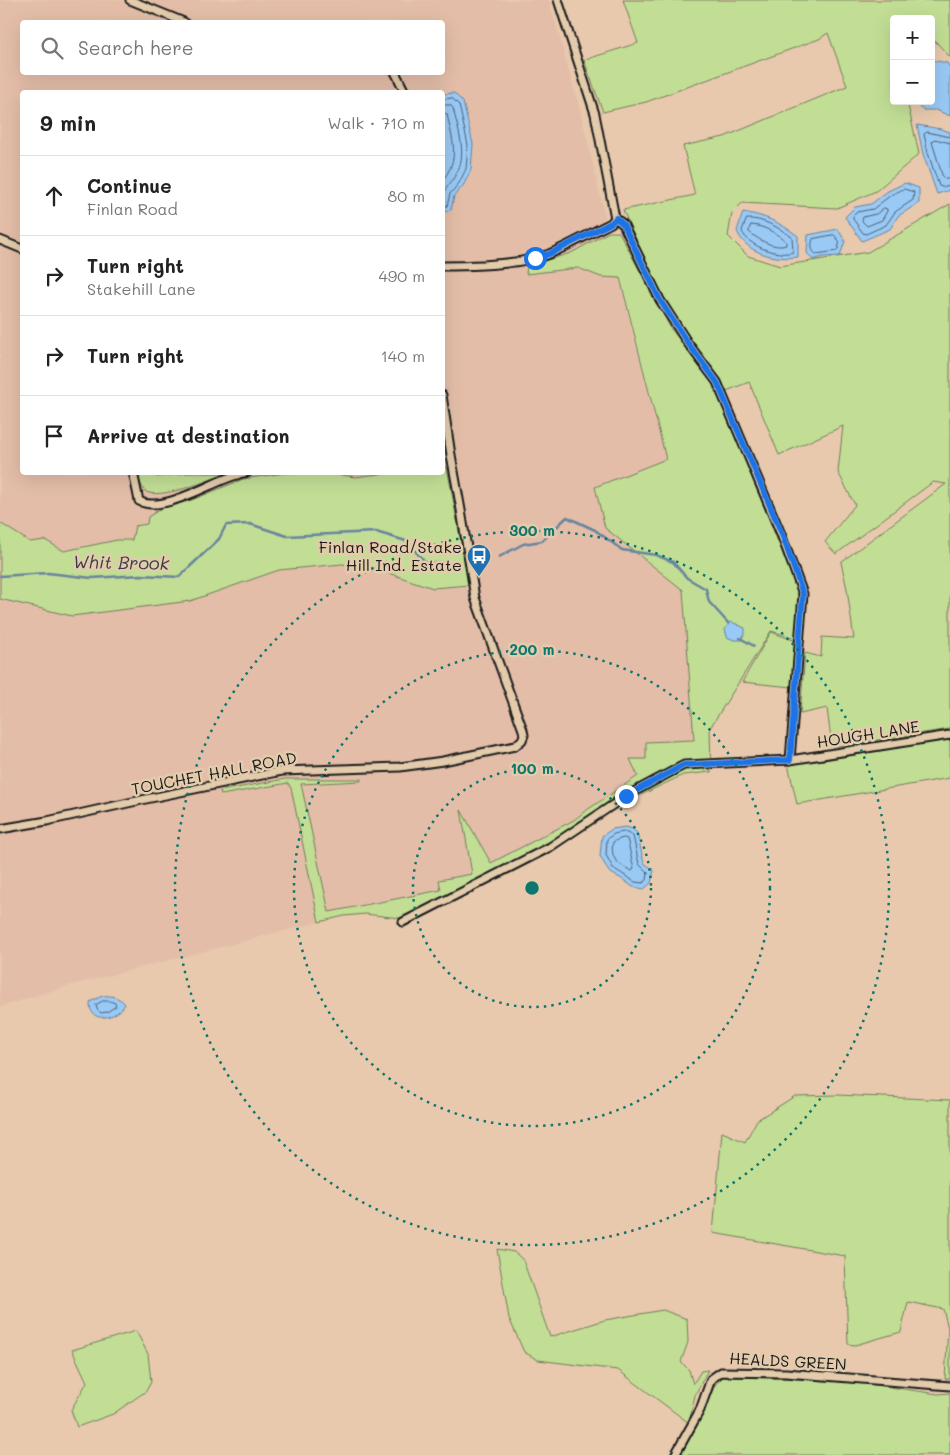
<!DOCTYPE html>
<html lang="en">
<head>
<meta charset="utf-8">
<style>
  :root { --surface:#fff; --page:#f2f2f2; --text:#222; --muted:#767676; --line:#e0e0e0 }
  body { margin:0; font-family:Mali,sans-serif; background:var(--page); color:var(--text) }
  .controls { position:absolute; right:15px; top:15px; display:grid; overflow:hidden; border-radius:5px; box-shadow:0 5px 20px #0002 }
  .controls button { width:45px; height:45px; display:grid; place-items:center; padding:0; border:0; border-bottom:1px solid var(--line); background:var(--surface); color:var(--text); font:25px sans-serif }
  .stop { position:absolute; width:15px; height:15px; margin:-11px; border:4px solid #1a73e8; border-radius:50%; background:#fff }
  .stop.end { background:#1a73e8; border-color:#fff; box-shadow:0 1px 5px #0008 }
  .list { margin:0; padding:0; list-style:none }
  h2 { display:flex; justify-content:space-between; align-items:center; height:65px; margin:0; padding:0 20px; font-size:21px }
  h2 small { font-size:16px; font-weight:400; color:var(--muted) }
  .list li { display:grid; grid-template-columns:32px 1fr auto; gap:15px; align-items:center; box-sizing:border-box; height:80px; padding:0 20px; border-top:1px solid var(--line) }
  .list b { display:block; font-size:19px; white-space:nowrap }
  .list p { margin:0; font-size:16px; white-space:nowrap; color:var(--muted) }
  .list em { font-size:16px; font-style:normal; color:var(--muted) }
  .icon { flex:none; width:28px; height:28px; fill:none; stroke:currentColor; stroke-width:2; stroke-linecap:round; stroke-linejoin:round }
  .map { position:relative; flex:none; width:950px; height:1455px; overflow:hidden }
  .search { position:absolute; background:var(--surface); box-shadow:0 5px 20px #0002; left:20px; top:20px; width:425px; height:55px; display:flex; align-items:center; gap:12px; box-sizing:border-box; padding:0 18px; border-radius:5px; color:var(--muted); font-size:19px }
  .panel { position:absolute; background:var(--surface); box-shadow:0 5px 20px #0002; left:20px; top:90px; width:425px; height:385px; border-radius:5px }
  .map>svg:first-child { display:block }
  .built { fill:#e3bda8; fill-rule:evenodd }
  .green { fill:#c2de95; stroke:#6f7d58 }
  .water { fill:#99c9f5; stroke:#67849e }
  .lines { fill:none; stroke-linecap:round; stroke-linejoin:round }
  .shore { stroke:#4e6173; stroke-width:1 }
  .stream { stroke:#67849e; stroke-width:2.5 }
  .minor-casing { stroke:#1c1c1c; stroke-width:11 }
  .minor { stroke:#e3cbab; stroke-width:7 }
  .route { stroke:#1a73e8; stroke-width:6 }
  .ring { fill:none; stroke:#0f766e; stroke-width:2.5; stroke-dasharray:2.5 5 }
  .labels { text-anchor:middle; stroke-width:5; stroke-linejoin:round; paint-order:stroke }
  .poi-label { font-size:16px; fill:#1c1c1c; stroke:#e3cbab; text-anchor:end }
  .street-label { font-size:16px; fill:#1c1c1c; stroke:#e3cbab }
  .water-label { font-size:18px; font-style:italic; fill:#353f47; stroke:#e3cbab }
  .centre { fill:#0f766e; stroke:#e3cbab; stroke-width:2.5 }
  .ring-label { font-size:15px; text-anchor:middle; font-weight:bold; fill:#0f766e; stroke:#e3cbab; stroke-width:5; stroke-linejoin:round; paint-order:stroke }
</style>
</head>
<body>
<div class="map">
<svg width="950" height="1455" viewBox="0 0 950 1455">
  <rect width="100%" height="100%" fill="#e8c9ad"/>
  <filter id="ink" filterUnits="userSpaceOnUse"><feTurbulence type="fractalNoise" baseFrequency=".02" numOctaves="2"/><feDisplacementMap in="SourceGraphic" scale="10" xChannelSelector="R" yChannelSelector="G"/><feConvolveMatrix kernelMatrix="1 2 1 2 8 2 1 2 1" color-interpolation-filters="sRGB"/></filter>
  <g filter="url(#ink)">
    <path class="built" d="M 0,0 L 549,0 L 580,110 L 630,323 L 666,460 L 595,487 L 687,590 L 694,740 L 646,743 L 646,759 L 631,759 L 639,776 L 584,812 L 574,820 L 491,864 L 462,812 L 472,874 L 439,880 L 442,890 L 318,914 L 319,922 L 68,986 L 0,1007 ZM 22,22 L 442,22 L 442,72 L 22,72 ZM 22,92 L 442,92 L 442,472 L 22,472 Z"/>
    <g class="green">
      <path d="M 623,0 L 950,0 L 950,57 L 935,41 L 931,40 L 931,19 L 894,19 L 894,101 L 907,101 L 919,154 L 876,191 L 837,208 L 742,203 L 732,213 L 728,236 L 748,256 L 780,266 L 868,252 L 950,204 L 950,729 L 832,747 L 827,708 L 800,714 L 805,653 L 821,657 L 822,637 L 854,639 L 847,589 L 841,562 L 946,484 L 933,482 L 836,554 L 825,542 L 855,505 L 838,472 L 843,426 L 779,455 L 749,382 L 724,392 L 717,376 L 690,340 L 668,306 L 648,267 L 623,210 L 695,195 L 683,146 L 724,137 L 847,86 L 828,33 L 819,39 L 646,102 L 603,112 L 584,60 L 638,43 Z"/>
      <path d="M 609,232 L 619,232 L 671,329 L 714,384 L 800,596 L 796,638 L 771,631 L 710,728 L 711,772 L 683,775 L 618,806 L 546,855 L 417,920 L 365,914 L 344,916 L 319,922 L 291,788 L 288,783 L 221,795 L 220,791 L 285,779 L 361,779 L 361,781 L 301,784 L 329,912 L 441,890 L 439,880 L 472,874 L 461,810 L 491,863 L 574,820 L 584,812 L 638,776 L 630,759 L 646,759 L 646,742 L 694,740 L 683,590 L 605,528 L 595,487 L 666,459 L 620,278 L 601,277 L 578,268 L 526,274 L 527,266 L 571,253 Z"/>
      <path d="M 447,467 L 469,585 L 433,588 L 370,567 L 342,564 L 279,570 L 190,601 L 72,616 L 0,599 L 0,523 L 30,542 L 45,540 L 64,551 L 117,540 L 132,540 L 135,526 L 147,524 L 148,517 L 162,508 L 192,500 L 243,479 L 285,473 L 322,472 L 355,477 L 395,472 L 442,472 L 443,468 Z"/>
      <path d="M 138,473 L 156,473 L 157,477 L 186,473 L 225,473 C 213,480 156,501 145,491 C 141,487 139,478 138,473 Z"/>
      <path d="M 771,632 L 796,641 L 792,687 L 742,682 Z"/>
      <path d="M 950,739 L 950,778 L 797,804 L 788,764 L 824,760 Z"/>
      <path d="M 837,1095 L 950,1100 L 950,1379 L 945,1379 L 948,1328 L 943,1309 L 908,1302 L 901,1332 L 855,1345 L 848,1344 L 845,1256 L 713,1233 L 722,1132 L 745,1142 L 757,1120 L 795,1096 Z"/>
      <path d="M 497,1249 L 514,1252 L 523,1260 L 550,1337 L 605,1320 L 663,1310 L 687,1319 L 688,1342 L 681,1362 L 689,1370 L 693,1384 L 701,1371 L 708,1370 L 695,1395 L 689,1423 L 618,1370 L 538,1360 L 524,1352 L 509,1318 Z"/>
      <path d="M 136,1331 L 148,1354 L 151,1382 L 146,1391 L 113,1414 L 77,1427 L 71,1410 L 87,1382 L 72,1350 Z"/>
      <path d="M 723,1377 L 739,1377 L 848,1381 L 938,1394 L 950,1393 L 950,1455 L 681,1455 L 698,1424 L 715,1385 Z"/>
    </g>
    <g class="water">
      <path d="M 931,60 L 947,63 L 950,68 L 950,116 L 936,110 L 923,110 L 912,101 L 931,101 Z"/>
      <path d="M 454,93 L 463,102 L 473,144 L 471,170 L 463,186 L 454,196 L 451,210 L 444,212 L 443,94 Z"/>
      <path d="M 917,125 L 941,129 L 950,132 L 950,190 L 937,194 L 923,154 Z"/>
      <path d="M 905,183 L 919,188 L 919,203 L 898,216 L 890,229 L 862,241 L 845,217 L 855,207 L 871,204 L 888,191 Z"/>
      <path d="M 743,212 C 766,216 779,222 798,236 L 798,257 C 776,260 746,254 737,231 Z"/>
      <path d="M 838,229 L 845,241 L 840,256 L 823,257 L 813,260 L 807,253 L 808,235 Z"/>
      <path d="M 732,622 L 745,628 L 745,633 L 741,640 L 734,640 L 727,637 L 725,629 L 729,623 Z"/>
      <path d="M 626,827 L 633,829 L 637,833 L 644,863 L 654,870 L 651,883 L 644,889 L 633,887 L 622,879 L 609,872 L 600,856 L 602,836 L 612,829 Z"/>
      <path d="M 102,996 C 110,995 120,997 125,1004 C 118,1018 89,1026 90,1002 Z"/>
    </g>
    <g class="lines">
      <g class="shore">
        <path d="M 442,99 L 452,98 L 459,105 L 468,145 L 466,169 L 459,183 L 450,194 L 447,206 L 442,207"/>
        <path d="M 442,105 L 450,105 L 453,108 C 457,127 467,151 458,170 C 454,180 445,187 442,197"/>
        <path d="M 442,113 L 447,114 C 452,140 461,158 442,181"/>
        <path d="M 950,137 L 927,132 L 924,134 L 928,153 L 939,186 L 942,187 L 950,185"/>
        <path d="M 950,143 L 935,139 L 932,142 L 943,178 L 945,179 L 950,179"/>
        <path d="M 904,189 L 914,192 L 913,200 L 895,212 L 886,225 L 866,234 L 863,233 L 853,219 L 853,216 L 857,212 L 873,209 L 891,195 Z"/>
        <path d="M 884,208 L 887,209 L 887,211 L 882,220 L 867,226 L 862,221 L 863,217 L 876,214 Z"/>
        <path d="M 747,219 C 763,218 779,228 792,237 L 793,252 C 778,257 747,246 742,231 Z"/>
        <path d="M 751,225 C 763,225 777,234 786,241 L 786,245 C 774,249 759,240 749,232 Z"/>
        <path d="M 834,235 L 840,242 L 837,251 L 816,254 C 811,251 811,244 813,239 Z"/>
        <path d="M 625,832 L 633,836 L 639,864 L 648,873 L 647,880 L 643,883 L 635,882 L 613,868 L 606,855 L 607,839 L 614,834 Z"/>
        <path d="M 624,838 L 627,839 C 630,849 631,859 634,869 L 632,871 C 618,864 610,860 613,842 L 617,840 Z"/>
        <path d="M 103,1001 L 110,1001 L 115,1003 L 116,1006 L 107,1012 L 101,1013 L 97,1009 L 96,1005 Z"/>
      </g>
      <g class="stream">
        <path d="M 499,557 L 523,544 L 542,541 L 567,517 L 595,530 L 622,550 L 656,555 L 673,562 L 687,578 L 706,589 L 709,602 L 729,624"/>
        <path d="M 0,576 L 48,573 L 92,578 L 141,575 L 179,577 L 219,539 L 226,525 L 250,524 L 287,536 L 376,532 L 406,541 L 426,563 L 446,563"/>
        <path d="M 740,638 L 754,646"/>
      </g>
      <defs>
        <g id="minor">
          <path d="M 130,0 L 184,22"/>
          <path d="M 558,0 L 595,114 L 615,218 L 623,224 L 660,300 L 687,342 L 717,382 L 781,534 L 803,594 L 790,760"/>
          <path d="M 395,72 L 405,92"/>
          <path d="M 0,240 L 22,249"/>
          <path d="M 442,266 C 473,266 521,265 549,254 C 570,245 591,233 611,223 L 615,218"/>
          <path d="M 133,472 L 139,501 C 163,514 213,481 237,475 C 240,473 245,473 248,472"/>
          <path d="M 0,829 L 47,821 L 146,799 L 282,771 L 400,767 L 443,761 L 515,746 L 522,740 L 524,735 L 523,730 L 475,598 L 461,510 L 451,455 L 442,395"/>
          <path d="M 403,922 L 550,847 L 626,796 L 684,765 L 790,760 L 950,735"/>
          <path d="M 675,1455 L 700,1410 L 711,1379 L 721,1372 L 786,1373 L 950,1386"/>
        </g>
      </defs>
      <use href="#minor" class="minor-casing"/>
      <use href="#minor" class="minor"/>
    </g>
  </g>
  <g class="lines" filter="url(#ink)">
    <path class="route" d="M 535,258 L 549,254 L 611,223 L 616,218 L 623,224 L 660,300 L 687,342 L 717,382 L 782,534 L 803,594 L 790,760 L 684,765 L 626,796"/>
  </g>
  <g class="ring">
    <circle cx="532" cy="888" r="119"/>
    <circle cx="532" cy="888" r="238"/>
    <circle cx="532" cy="888" r="357"/>
  </g>
  <defs>
    <symbol id="bus-pin" viewBox="-11 -11 22 30"><path d="M0 17L-7.5 6A9.5 9.5 0 1 1 7.5 6Z" fill="#1f6fb2" stroke="#e3cbab"/><path d="M-5-6H5V4H4V6H2V4H-2V6H-4V4H-5ZM-3.5-4V0h7V-4ZM-3.5 1.2v1.5H-2V1.2ZM2 1.2v1.5H3.5V1.2Z" fill="#fff"/></symbol>
  </defs>
  <g fill-rule="evenodd">
    <use href="#bus-pin" x="465" y="542" width="28" height="38"/>
  </g>
  <g class="labels">
    <g class="poi-label">
      <text x="462" y="553">Finlan Road/Stake<tspan x="462" dy="18">Hill Ind. Estate</tspan></text>
    </g>
    <g class="street-label">
      <text transform="translate(868 734) rotate(-9)" y="6">HOUGH LANE</text>
      <text transform="translate(214 773) rotate(-11)" y="6">TOUCHET HALL ROAD</text>
      <text transform="translate(788 1361) rotate(3)" y="6">HEALDS GREEN</text>
    </g>
    <g class="water-label">
      <text transform="translate(121 563) rotate(1)" y="6">Whit Brook</text>
    </g>
  </g>
  <circle cx="532" cy="888" r="8" class="centre"/>
  <g class="ring-label">
    <text x="532" y="536">300 m</text>
    <text x="532" y="655">200 m</text>
    <text x="532" y="774">100 m</text>
  </g>
</svg>
<div class="controls">
<button>+</button>
<button>−</button>
</div>
<div class="stop" style="left:535px;top:258px"></div>
<div class="stop end" style="left:626px;top:796px"></div>
<div class="search"><svg class="icon" aria-label="search" viewBox="0 0 24 24"><circle cx="10" cy="10" r="6"/><path d="M15 15l6 6"/></svg>Search here</div>
<section class="panel">
<h2>9 min<small>Walk · 710 m</small></h2>
<ul class="list">
<li><svg class="icon" aria-label="ahead" viewBox="0 0 24 24"><path d="M12 20V5M6 11l6-6 6 6"/></svg><div><b>Continue</b><p>Finlan Road</p></div><em>80 m</em></li>
<li><svg class="icon" aria-label="right" viewBox="0 0 24 24"><path d="M7 20v-9h11M14 6l5 5-5 5"/></svg><div><b>Turn right</b><p>Stakehill Lane</p></div><em>490 m</em></li>
<li><svg class="icon" aria-label="right" viewBox="0 0 24 24"><path d="M7 20v-9h11M14 6l5 5-5 5"/></svg><div><b>Turn right</b></div><em>140 m</em></li>
<li><svg class="icon" aria-label="arrive" viewBox="0 0 24 24"><path d="M6 21V4h12l-3 4 3 4H6"/></svg><div><b>Arrive at destination</b></div></li>
</ul>
</section>
</div>
</body>
</html>
